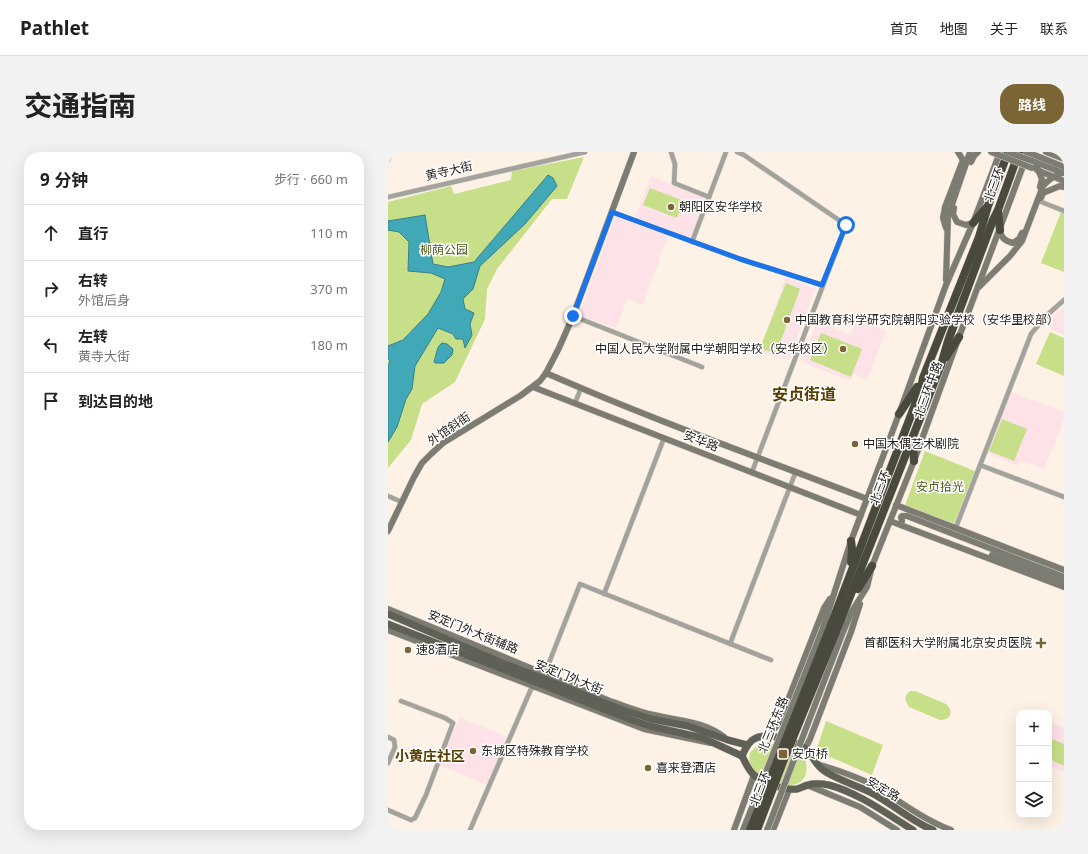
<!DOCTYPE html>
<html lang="zh">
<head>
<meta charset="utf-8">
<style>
  :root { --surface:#fff; --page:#f2f2f2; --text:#222; --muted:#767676; --line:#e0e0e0; --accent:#7c6535 }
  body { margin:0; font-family:"Noto Sans","Noto Sans SC",sans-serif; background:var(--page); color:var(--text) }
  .controls { position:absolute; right:12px; bottom:12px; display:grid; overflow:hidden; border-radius:8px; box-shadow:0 4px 16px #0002 }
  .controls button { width:36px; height:36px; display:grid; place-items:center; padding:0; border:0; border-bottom:1px solid var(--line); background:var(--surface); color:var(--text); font:20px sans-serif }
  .stop { position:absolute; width:12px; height:12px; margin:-9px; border:3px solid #1a73e8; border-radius:50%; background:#fff }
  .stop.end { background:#1a73e8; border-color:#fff; box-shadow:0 1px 4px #0008 }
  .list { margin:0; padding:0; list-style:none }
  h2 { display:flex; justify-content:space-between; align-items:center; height:52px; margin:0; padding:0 16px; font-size:17px }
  h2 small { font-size:13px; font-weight:400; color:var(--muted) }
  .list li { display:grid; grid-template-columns:26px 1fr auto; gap:12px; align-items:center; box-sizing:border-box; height:56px; padding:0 16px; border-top:1px solid var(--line) }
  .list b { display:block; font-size:15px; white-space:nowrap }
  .list p { margin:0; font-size:13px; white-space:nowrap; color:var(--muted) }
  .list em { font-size:13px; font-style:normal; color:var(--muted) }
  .icon { flex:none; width:22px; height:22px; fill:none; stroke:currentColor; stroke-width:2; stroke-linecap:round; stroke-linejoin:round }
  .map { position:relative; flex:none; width:676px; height:678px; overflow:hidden; border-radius:16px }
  header { display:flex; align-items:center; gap:24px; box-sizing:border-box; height:56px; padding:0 20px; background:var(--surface); border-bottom:1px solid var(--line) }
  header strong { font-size:19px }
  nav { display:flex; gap:22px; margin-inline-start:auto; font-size:14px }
  .intro { display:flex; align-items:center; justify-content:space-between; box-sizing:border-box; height:96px; padding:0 24px }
  h1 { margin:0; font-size:28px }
  .button { padding:10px 18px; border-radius:16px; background:var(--accent); color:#fff; font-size:14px; font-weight:700 }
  main { display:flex; gap:24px; padding:0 24px }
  aside { flex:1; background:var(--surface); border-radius:16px; box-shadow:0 4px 16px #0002 }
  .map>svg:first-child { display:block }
  .education { fill:#fde2e7 }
  .green { fill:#c7df88 }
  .water { fill:#41a8b8; stroke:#397f89 }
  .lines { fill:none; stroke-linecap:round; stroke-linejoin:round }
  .street-casing { stroke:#dbd0c6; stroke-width:5.5 }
  .secondary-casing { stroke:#dbd0c6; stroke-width:7 }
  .primary-casing { stroke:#dbd0c6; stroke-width:8 }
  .highway-casing { stroke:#dbd0c6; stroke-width:9 }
  .street { stroke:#a3a39d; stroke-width:4.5 }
  .secondary { stroke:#7c7c73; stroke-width:6 }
  .primary { stroke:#606156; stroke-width:7 }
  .highway { stroke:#494a3d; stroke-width:8 }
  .secondary-bridge-casing { stroke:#dbd0c6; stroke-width:7; stroke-linecap:butt }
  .highway-bridge-casing { stroke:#dbd0c6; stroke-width:9; stroke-linecap:butt }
  .secondary-bridge { stroke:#7c7c73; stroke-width:6 }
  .highway-bridge { stroke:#494a3d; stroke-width:8 }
  .route { stroke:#1a73e8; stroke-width:5 }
  .poi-dot { fill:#7c6535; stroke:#fff; stroke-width:1.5 }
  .labels { text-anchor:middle; stroke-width:3; stroke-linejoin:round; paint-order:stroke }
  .street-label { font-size:12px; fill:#25201c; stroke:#fff }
  .poi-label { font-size:12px; fill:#25201c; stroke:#fff; text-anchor:start }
  .park-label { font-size:12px; fill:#4c5a19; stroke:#fff }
  .quarter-label { font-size:14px; font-weight:bold; fill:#573f00; stroke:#fff }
  .district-label { font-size:16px; font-weight:bold; fill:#573f00; stroke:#fff }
</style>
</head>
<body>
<header>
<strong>Pathlet</strong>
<nav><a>首页</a><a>地图</a><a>关于</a><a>联系</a></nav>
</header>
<div class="intro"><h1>交通指南</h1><a class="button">路线</a></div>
<main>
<aside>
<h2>9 分钟<small>步行 · 660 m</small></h2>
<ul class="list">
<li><svg class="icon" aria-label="ahead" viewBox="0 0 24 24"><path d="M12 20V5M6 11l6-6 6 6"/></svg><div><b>直行</b></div><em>110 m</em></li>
<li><svg class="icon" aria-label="right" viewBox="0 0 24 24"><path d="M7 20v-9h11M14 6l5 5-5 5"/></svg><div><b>右转</b><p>外馆后身</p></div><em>370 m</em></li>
<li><svg class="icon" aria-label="left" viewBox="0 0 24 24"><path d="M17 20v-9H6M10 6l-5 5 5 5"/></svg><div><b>左转</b><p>黄寺大街</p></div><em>180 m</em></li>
<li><svg class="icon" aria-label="arrive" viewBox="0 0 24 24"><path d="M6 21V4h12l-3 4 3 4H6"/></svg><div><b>到达目的地</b></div></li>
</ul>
</aside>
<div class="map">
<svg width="676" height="678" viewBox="0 0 676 678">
  <rect width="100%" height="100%" fill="#fef2e6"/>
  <g class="education">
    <path d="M 263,24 L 319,46 L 303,87 L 247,65 Z"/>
    <path d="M 227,63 L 280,83 L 255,153 L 239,147 L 228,176 L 191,163 Z"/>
    <path d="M 398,125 L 427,137 L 401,208 L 371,200 Z"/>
    <path d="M 676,155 L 676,183 L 663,177 L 666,163 Z"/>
    <path d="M 469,167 L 498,179 L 479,228 L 465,222 L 462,229 L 414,210 L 429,170 L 462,183 Z"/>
    <path d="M 623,240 L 676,260 L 676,268 L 656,317 L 632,308 L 630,314 L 599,301 Z"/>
    <path d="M 72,565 L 119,585 L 99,633 L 51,613 Z"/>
    <path d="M 664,570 L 676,576 L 676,620 L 661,614 L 661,577 Z"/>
  </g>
  <g class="green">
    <path d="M 196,5 L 179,47 L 164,47 L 109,117 L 99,137 L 97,167 L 67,230 L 34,252 L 23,288 L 0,316 L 0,50 L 63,34 L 66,42 L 123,28 L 124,19 Z"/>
    <path d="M 262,36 L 296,49 L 289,66 L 255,53 Z"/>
    <path d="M 673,60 L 676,61 L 676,120 L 653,111 Z"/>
    <path d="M 398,131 L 412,137 L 388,202 L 372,196 Z"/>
    <path d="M 662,180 L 676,186 L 676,224 L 648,212 Z"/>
    <path d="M 433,181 L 474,197 L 463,225 L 422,208 Z"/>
    <path d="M 614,267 L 639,277 L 626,309 L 601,299 Z"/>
    <path d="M 537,299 L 587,319 L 566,372 L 517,353 Z"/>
    <path d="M 522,539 L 527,539 L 558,552 C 566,559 563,568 552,568 L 521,555 L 517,547 L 519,542 Z"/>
    <path d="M 438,569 L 495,593 L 484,623 L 428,599 Z"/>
    <path d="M 661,586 L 676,592 L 676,614 L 661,607 Z"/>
    <path d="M 380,590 L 410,601 L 417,607 C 421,618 418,632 403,633 C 397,633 389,629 382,627 C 375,624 368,623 364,616 C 361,611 361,606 362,601 L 369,593 Z"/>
  </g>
  <g class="water">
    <path d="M 160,23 L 165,26 L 169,34 L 137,72 L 92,114 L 85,137 L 75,147 L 77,157 L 86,161 L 82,172 L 84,183 L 77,196 L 75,187 L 68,187 L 65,182 L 50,176 L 27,214 L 24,237 L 18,247 L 9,275 L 0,290 L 0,214 L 2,209 L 0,206 L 0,194 L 15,188 L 40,162 L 53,140 L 57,127 L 43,121 L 20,119 L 21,90 L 11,80 L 0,78 L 0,69 L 37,63 L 45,112 L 60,115 L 86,110 Z"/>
    <path d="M 54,191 L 59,192 L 65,197 L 64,203 L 56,211 L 47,211 L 46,209 C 49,202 48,195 54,191 Z"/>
  </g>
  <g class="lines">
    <defs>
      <g id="street">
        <path d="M 283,0 L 287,12 L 286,31 L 321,45"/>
        <path d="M 349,0 L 356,3 L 458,73 L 364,320"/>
        <path d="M 0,8 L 3,0"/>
        <path d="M 0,45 L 197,0"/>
        <path d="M 651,49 L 676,59"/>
        <path d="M 224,60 L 352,107 L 434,133"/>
        <path d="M 304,90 L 338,0"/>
        <path d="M 185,164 L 314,215"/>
        <path d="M 187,251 L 193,236"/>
        <path d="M 592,313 L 676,345"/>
        <path d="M 0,344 L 14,350"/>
        <path d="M 568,375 L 643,182 L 658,164 L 676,148"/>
        <path d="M 216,442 L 276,286"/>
        <path d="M 342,492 L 408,319"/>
        <path d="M 157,521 L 192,432 L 383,508"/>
        <path d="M 0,585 L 6,588 L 7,595 L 0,611"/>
        <path d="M 0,658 L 23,668 L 27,666 L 38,643 L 65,571 L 57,566 L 13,549"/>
        <path d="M 82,678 L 143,537 L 149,534"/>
      </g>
      <g id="secondary">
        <path d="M 658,0 L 676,7"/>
        <path d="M 649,4 L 676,15"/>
        <path d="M 583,10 L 586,4 L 590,0"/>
        <path d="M 647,10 L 654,27 L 652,35"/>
        <path d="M 647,10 L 675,21"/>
        <path d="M 649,18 L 676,29"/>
        <path d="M 653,46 L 655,41 L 672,34 L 676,35"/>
        <path d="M 566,56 L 565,62 L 569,70 L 578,73 L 585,71"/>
        <path d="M 558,76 L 555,66 L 557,55 L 575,8 L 570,0"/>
        <path d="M 612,78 C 613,86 617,89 625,91 L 631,87 L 634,81"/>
        <path d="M 558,128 L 560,64 L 582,0"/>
        <path d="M 591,135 L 622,104 L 634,89 L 655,34 C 661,27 666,24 674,21"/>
        <path d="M 158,221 C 263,267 372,306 479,347"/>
        <path d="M 145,235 L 473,363"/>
        <path d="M 508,353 L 676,418"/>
        <path d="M 502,369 L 676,435"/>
        <path d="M 514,369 L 513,365 L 514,364 L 519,364 L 676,425"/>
        <path d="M 0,379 L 26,325 L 34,311 L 43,302 L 55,291 L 132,244 L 152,229 L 158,221 L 171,196 L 185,164 L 246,0"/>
        <path d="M 604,403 L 676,431"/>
        <path d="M 0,457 L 222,549 C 237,554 251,560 266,563 C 291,569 315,569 336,585"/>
        <path d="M 435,476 L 463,389 L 511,262 L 558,133 L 585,71 L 612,0"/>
        <path d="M 0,478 L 256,577 L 323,591"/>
        <path d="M 455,480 L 464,459 L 479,435 L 484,414 L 526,309 L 571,185 L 637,9"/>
        <path d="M 380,584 L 391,571 L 436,456 L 442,447"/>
        <path d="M 417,597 L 422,587 L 463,480 L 472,452"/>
        <path d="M 429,612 C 449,618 470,625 489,635 C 513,650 536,668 563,678"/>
        <path d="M 419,633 L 472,655 L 509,678"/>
        <path d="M 346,678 L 366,623"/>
        <path d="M 385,678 L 401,638"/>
      </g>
      <g id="primary">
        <path d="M 0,462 L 112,510 L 235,558 L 263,567 L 300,574 L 340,588 L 359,593"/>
        <path d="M 0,472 L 241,567 L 262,574 L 315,586 L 354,604"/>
        <path d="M 354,604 C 357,598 359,591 366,587 C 380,579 406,589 418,597 C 426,604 426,613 438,620 C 451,628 467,633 482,640 C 504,651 522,669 545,678"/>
        <path d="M 354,604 C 358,611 360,618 366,623 C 374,630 398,639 409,637 C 413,636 416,634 420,633 C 426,631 435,632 441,633 C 471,641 499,662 525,678"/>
      </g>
      <g id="highway">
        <path d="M 610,59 L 612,78"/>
        <path d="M 585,71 L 598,56"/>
        <path d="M 558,205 L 571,185"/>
        <path d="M 511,262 L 529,235"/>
        <path d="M 525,288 L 526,309"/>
        <path d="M 463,410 L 464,397 L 463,389"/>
        <path d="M 470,437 L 484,414"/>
        <path d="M 441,478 L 533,237 L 535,226 L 591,85 L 600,54 L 620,0"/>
        <path d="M 448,480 L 553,213 L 560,189 L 605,68 L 610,58 L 631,0"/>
      </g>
    </defs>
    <use href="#street" class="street-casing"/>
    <use href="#secondary" class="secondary-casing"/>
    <use href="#primary" class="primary-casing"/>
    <use href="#highway" class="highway-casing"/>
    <use href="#street" class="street"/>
    <use href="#secondary" class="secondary"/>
    <use href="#primary" class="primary"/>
    <use href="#highway" class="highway"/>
    <defs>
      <g id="secondary-bridge">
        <path d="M 603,0 L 644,16"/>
        <path d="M 620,0 L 647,10"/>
        <path d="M 638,0 L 649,4"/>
        <path d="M 355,678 L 435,476"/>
        <path d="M 379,678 L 455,480"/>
      </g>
      <g id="highway-bridge">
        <path d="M 362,678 L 441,478"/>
        <path d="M 369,678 L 395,610 L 448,480"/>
      </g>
    </defs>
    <use href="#secondary-bridge" class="secondary-bridge-casing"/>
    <use href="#highway-bridge" class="highway-bridge-casing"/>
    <use href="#secondary-bridge" class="secondary-bridge"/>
    <use href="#highway-bridge" class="highway-bridge"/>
  </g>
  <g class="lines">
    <path class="route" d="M 185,164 L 224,60 L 352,107 L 434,133 L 458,73"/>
  </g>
  <g class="poi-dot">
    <circle cx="283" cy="55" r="4"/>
    <circle cx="399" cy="168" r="4"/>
    <circle cx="455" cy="197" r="4"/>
    <circle cx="467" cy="292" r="4"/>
    <path d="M651 485h4v4h4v4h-4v4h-4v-4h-4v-4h4z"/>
    <circle cx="20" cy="498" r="4"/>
    <circle cx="85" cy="599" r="4"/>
    <rect x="390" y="597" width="10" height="10" rx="2"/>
    <circle cx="260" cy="616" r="4"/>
  </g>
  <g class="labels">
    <g class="street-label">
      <text transform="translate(61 19) rotate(-13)" y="4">黄寺大街</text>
      <text transform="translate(606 33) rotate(-70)" y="4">北三环</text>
      <text transform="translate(540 238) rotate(-70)" y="4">北三环中路</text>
      <text transform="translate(61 277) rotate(-34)" y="4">外馆斜街</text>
      <text transform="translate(313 289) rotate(21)" y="4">安华路</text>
      <text transform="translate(492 336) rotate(-69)" y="4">北三环</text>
      <text transform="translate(85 480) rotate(22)" y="4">安定门外大街辅路</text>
      <text transform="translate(181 525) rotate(22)" y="4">安定门外大街</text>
      <text transform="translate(385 573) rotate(-68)" y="4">北三环东路</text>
      <text transform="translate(372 637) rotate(-69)" y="4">北三环</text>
      <text transform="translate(495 637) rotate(30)" y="4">安定路</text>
    </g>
    <g class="poi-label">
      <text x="291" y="59">朝阳区安华学校</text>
      <text x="407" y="172">中国教育科学研究院朝阳实验学校（安华里校部）</text>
      <text x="447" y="201" text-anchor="end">中国人民大学附属中学朝阳学校（安华校区）</text>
      <text x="475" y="296">中国木偶艺术剧院</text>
      <text x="644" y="495" text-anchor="end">首都医科大学附属北京安贞医院</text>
      <text x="28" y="502">速8酒店</text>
      <text x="93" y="603">东城区特殊教育学校</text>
      <text x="404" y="606">安贞桥</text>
      <text x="268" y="620">喜来登酒店</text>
    </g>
    <g class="park-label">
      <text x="56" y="102">柳荫公园</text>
      <text x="552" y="339">安贞拾光</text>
    </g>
    <g class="quarter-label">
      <text x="42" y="609">小黄庄社区</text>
    </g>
    <g class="district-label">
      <text x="416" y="248">安贞街道</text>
    </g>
  </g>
</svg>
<div class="controls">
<button>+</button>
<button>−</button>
<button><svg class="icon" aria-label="layers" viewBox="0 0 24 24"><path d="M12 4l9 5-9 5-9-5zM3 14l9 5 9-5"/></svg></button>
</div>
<div class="stop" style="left:458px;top:73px"></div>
<div class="stop end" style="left:185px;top:164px"></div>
</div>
</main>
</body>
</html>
